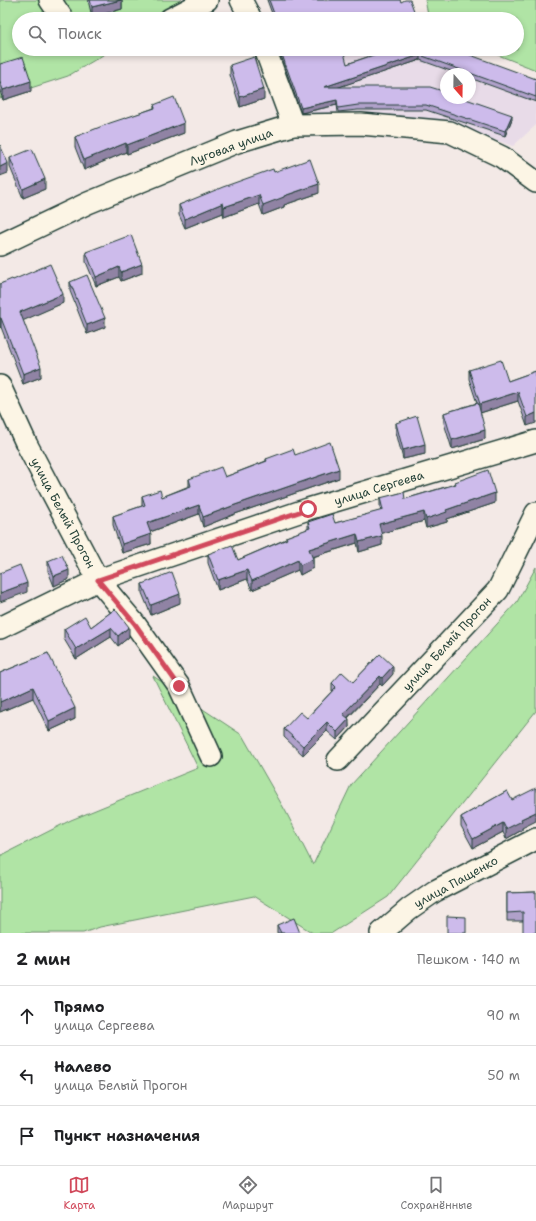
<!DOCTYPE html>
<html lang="ru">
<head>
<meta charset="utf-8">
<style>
  :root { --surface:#fff; --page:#f6f6f6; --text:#202124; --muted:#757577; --line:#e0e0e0; --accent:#d1495b }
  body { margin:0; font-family:"Shantell Sans",sans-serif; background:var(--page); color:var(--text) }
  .compass { position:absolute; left:440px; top:68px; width:36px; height:36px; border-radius:50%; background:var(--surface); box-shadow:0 2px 6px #0003; rotate:160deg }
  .stop { position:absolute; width:12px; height:12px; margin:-9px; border:3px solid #d1495b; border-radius:50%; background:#fff }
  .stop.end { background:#d1495b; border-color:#fff; box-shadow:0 1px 4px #0008 }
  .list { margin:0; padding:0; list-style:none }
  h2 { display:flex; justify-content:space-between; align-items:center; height:52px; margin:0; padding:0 16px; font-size:17px }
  h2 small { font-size:13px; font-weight:400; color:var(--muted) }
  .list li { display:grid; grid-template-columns:26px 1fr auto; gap:12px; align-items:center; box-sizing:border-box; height:60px; padding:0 16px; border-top:1px solid var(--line) }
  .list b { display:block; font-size:15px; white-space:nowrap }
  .list p { margin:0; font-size:13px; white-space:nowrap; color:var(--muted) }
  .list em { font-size:13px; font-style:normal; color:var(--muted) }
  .icon { flex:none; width:22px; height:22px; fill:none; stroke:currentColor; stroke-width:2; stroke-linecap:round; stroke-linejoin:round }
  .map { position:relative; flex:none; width:536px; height:933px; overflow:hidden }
  .search { position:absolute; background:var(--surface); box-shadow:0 2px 6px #0003; left:12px; right:12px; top:12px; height:44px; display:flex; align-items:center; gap:10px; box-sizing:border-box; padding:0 14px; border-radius:22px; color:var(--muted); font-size:15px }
  .sheet { height:232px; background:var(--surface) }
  nav { display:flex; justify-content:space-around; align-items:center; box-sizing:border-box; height:56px; border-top:1px solid var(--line); background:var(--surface); font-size:11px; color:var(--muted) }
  nav a { display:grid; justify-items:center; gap:2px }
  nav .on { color:var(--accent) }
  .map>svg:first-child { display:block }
  .built { fill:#e8dbe8; fill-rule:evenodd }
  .green { fill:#b0e4a5; stroke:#68906c }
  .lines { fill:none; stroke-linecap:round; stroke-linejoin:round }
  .minor-casing { stroke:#1f3d34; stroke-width:24 }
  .minor { stroke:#fcf5e5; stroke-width:21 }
  .wall { fill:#b0a1ca; stroke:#1f3d34 }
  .shaded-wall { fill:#9083a4; stroke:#1f3d34 }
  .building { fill:#cdbbeb; stroke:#1f3d34 }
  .route { stroke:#d1495b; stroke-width:5 }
  .labels { text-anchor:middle; stroke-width:4; stroke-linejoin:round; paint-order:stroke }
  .street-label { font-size:12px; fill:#1f3d34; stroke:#fcf5e5 }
</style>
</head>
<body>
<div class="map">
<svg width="536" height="933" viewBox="0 0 536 933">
  <rect width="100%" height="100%" fill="#f3e9e6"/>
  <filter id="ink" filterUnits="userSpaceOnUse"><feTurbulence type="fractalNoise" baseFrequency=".025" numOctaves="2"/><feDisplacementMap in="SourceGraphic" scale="8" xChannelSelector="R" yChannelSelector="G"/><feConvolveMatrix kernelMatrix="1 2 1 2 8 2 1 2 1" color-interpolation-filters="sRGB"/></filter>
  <g filter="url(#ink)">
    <path class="built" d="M 272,49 L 455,49 L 536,80 L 536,125 L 513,146 L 432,119 L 300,119 ZM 446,74 L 470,74 L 470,98 L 446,98 Z"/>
    <g class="green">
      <path d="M 0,0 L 196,0 L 164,19 L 19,19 L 19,49 L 113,49 L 68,76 L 0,98 Z"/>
      <path d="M 425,0 L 536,0 L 536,70 L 483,49 L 517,49 L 517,19 L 429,19 Z"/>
      <path d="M 536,567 L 536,711 L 388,897 L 332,933 L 313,933 L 254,896 L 100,927 L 83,933 L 0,933 L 0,856 L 71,820 L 198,768 L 153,676 L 242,735 L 286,812 L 313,865 L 351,785 L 517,602 Z"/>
    </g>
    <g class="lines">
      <defs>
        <g id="minor">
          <path d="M 50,0 L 63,19"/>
          <path d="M 241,0 L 251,19"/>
          <path d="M 170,19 L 207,0"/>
          <path d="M 265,49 L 293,125"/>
          <path d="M 0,245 L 88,203 L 237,142 L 293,125 L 361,124 L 450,132 L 502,157 L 536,182"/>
          <path d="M 0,386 L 27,445 L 98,580 L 135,624 L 179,686 L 211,756"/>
          <path d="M 0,628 L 98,580 L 308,509 L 536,441"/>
          <path d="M 338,760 L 498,590 L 536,513"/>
          <path d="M 381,933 L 409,909 L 435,891 L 536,839"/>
        </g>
      </defs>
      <use href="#minor" class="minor-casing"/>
      <use href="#minor" class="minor"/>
    </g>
    <g class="wall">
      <path d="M 88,0 L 122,0 L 122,9 L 92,17 Z"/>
      <path d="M 267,0 L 400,0 L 401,2 L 417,19 L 274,19 Z"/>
      <path d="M 280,49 L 347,64 L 391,49 L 536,79 L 536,102 L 470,78 L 470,74 L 459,74 L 420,60 L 338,87 L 512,119 L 505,136 L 426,110 L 358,110 L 338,112 L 337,105 L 301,113 L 280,53 Z"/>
      <path d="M 0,64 L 31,91 L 3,100 L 0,91 Z"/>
      <path d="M 230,65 L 264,99 L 240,107 L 230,75 Z"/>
      <path d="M 154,105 L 184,133 L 127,154 L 126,152 L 84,170 L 75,147 L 75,137 L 154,108 Z"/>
      <path d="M 10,158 L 45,189 L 23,198 L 10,167 Z"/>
      <path d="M 274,172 L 319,193 L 284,205 L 284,207 L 263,215 L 259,204 L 224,217 L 223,213 L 185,228 L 179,215 L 179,205 Z"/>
      <path d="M 86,252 L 142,273 L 121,281 L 119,277 L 96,286 L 86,262 Z"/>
      <path d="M 13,280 L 63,303 L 23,320 L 41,377 L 23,384 L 1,327 L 0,328 L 0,284 Z"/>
      <path d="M 70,282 L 105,327 L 87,334 L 70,291 Z"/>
      <path d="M 469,370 L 508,381 L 536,371 L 527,426 L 518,401 L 480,413 L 485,439 L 452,449 L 444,423 L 444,413 L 477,403 L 469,379 Z"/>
      <path d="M 396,423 L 425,454 L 403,459 L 396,432 Z"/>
      <path d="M 295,455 L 339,478 L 235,514 L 203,527 L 199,514 L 150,532 L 151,544 L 122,553 L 113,525 L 113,516 L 142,506 L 142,496 L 162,497 L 189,486 L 189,479 L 225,477 L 266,461 L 266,459 Z"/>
      <path d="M 455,482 L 495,503 L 447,519 L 447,522 L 426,528 L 424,521 L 381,533 L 382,545 L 359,552 L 357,543 L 313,557 L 313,568 L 300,575 L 298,570 L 252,590 L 247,579 L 218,590 L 208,563 L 208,554 L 238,560 L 286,539 L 286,537 L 308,529 L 308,522 L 335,523 L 381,511 L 380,508 L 380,498 L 405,499 L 455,484 Z"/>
      <path d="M 48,561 L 69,579 L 54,586 L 48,571 Z"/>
      <path d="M 142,584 L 180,603 L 151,615 L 142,593 Z"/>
      <path d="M 115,609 L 129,637 L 118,646 L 111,637 L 76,659 L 64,639 L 64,629 L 91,627 Z"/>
      <path d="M 48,653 L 75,719 L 49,731 L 33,698 L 0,712 L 0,673 Z"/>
      <path d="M 380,654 L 393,674 L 382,686 L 380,684 L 348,718 L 349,727 L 337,740 L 327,731 L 303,755 L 284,737 L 284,729 L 307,718 L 332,691 L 332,683 L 353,682 Z"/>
      <path d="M 507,791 L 522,828 L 522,830 L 506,839 L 503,832 L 473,848 L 461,826 L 461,817 Z"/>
      <path d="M 536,892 L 523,921 L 507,921 L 507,893 Z"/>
      <path d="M 277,925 L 300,933 L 277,933 Z"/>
    </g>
    <g class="shaded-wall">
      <path d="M 121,0 L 122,0 L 122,9 L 92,17 L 92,7 Z"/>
      <path d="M 420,55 L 420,60 L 324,92 L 324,87 Z"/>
      <path d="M 31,81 L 31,91 L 3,100 L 3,90 Z"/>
      <path d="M 264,89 L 264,99 L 240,107 L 240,97 Z"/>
      <path d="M 337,100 L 337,105 L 301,113 L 301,108 Z"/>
      <path d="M 512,115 L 512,119 L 505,136 L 505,131 Z"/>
      <path d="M 184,123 L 184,133 L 127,154 L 127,145 Z"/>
      <path d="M 126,143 L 126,152 L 84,170 L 84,160 Z"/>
      <path d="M 8,163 L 8,173 L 0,176 L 0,167 Z"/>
      <path d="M 45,179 L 45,189 L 23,198 L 23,189 Z"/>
      <path d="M 319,184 L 319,193 L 284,205 L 284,207 L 263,215 L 263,205 L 284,196 Z"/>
      <path d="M 259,195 L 259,204 L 224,217 L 224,207 Z"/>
      <path d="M 223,203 L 223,213 L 185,228 L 185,219 Z"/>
      <path d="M 142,264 L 142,273 L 121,281 L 121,272 Z"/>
      <path d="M 119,267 L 119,277 L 96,286 L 96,277 Z"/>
      <path d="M 63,294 L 63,303 L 20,322 L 20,312 Z"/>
      <path d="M 0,318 L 1,318 L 1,327 L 0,328 Z"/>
      <path d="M 105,318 L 105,327 L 87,334 L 87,325 Z"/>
      <path d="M 41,367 L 41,377 L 23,384 L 23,374 Z"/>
      <path d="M 518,392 L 518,401 L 480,413 L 480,404 Z"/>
      <path d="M 536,413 L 536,423 L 527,426 L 527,417 Z"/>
      <path d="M 485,430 L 485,439 L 452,449 L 452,440 Z"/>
      <path d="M 425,444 L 425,454 L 403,459 L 403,450 Z"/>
      <path d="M 339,469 L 339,478 L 235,514 L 203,527 L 203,517 L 235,505 Z"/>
      <path d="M 495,493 L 495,503 L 447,519 L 447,522 L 426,528 L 426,519 L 446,510 Z"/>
      <path d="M 199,505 L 199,514 L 147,533 L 147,523 Z"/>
      <path d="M 424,512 L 424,521 L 379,534 L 379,524 Z"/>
      <path d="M 151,534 L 151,544 L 122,553 L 122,544 Z"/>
      <path d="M 357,534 L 357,543 L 309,558 L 309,549 Z"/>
      <path d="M 382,536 L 382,545 L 359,552 L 359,542 Z"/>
      <path d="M 313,559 L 313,568 L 300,575 L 300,565 Z"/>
      <path d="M 298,560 L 298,570 L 252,590 L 252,581 Z"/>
      <path d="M 69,570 L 69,579 L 54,586 L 54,576 Z"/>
      <path d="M 247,570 L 247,579 L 218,590 L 218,580 Z"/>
      <path d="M 27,583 L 27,592 L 0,602 L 0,593 Z"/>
      <path d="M 180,594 L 180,603 L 151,615 L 151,605 Z"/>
      <path d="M 129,627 L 129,637 L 118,646 L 118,636 Z"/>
      <path d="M 111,628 L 111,637 L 76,659 L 76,649 Z"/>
      <path d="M 393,666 L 393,674 L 382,686 L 382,678 Z"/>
      <path d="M 380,676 L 380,684 L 343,722 L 343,714 Z"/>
      <path d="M 33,687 L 33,698 L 0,712 L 0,702 Z"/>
      <path d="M 75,708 L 75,719 L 49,731 L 49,721 Z"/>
      <path d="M 349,719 L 349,727 L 337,740 L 337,732 Z"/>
      <path d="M 327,722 L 327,731 L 303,755 L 303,746 Z"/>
      <path d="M 536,812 L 536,821 L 522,828 L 522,830 L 506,839 L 506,829 L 521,819 Z"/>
      <path d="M 503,823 L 503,832 L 473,848 L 473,839 Z"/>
    </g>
    <g class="building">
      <path d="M 90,0 L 121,0 L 92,7 Z"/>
      <path d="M 269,0 L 400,0 L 401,2 L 405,0 L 410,0 L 417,19 L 276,19 Z"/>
      <path d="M 280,49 L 343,49 L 347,64 L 391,49 L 454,49 L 536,79 L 536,97 L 420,55 L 324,87 L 430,87 L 446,92 L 446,98 L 463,98 L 512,115 L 505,131 L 426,105 L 358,105 L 338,108 L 337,100 L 301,108 Z"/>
      <path d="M 23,57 L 31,81 L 3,90 L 0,81 L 0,64 Z"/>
      <path d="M 254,57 L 264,89 L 240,97 L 230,65 Z"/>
      <path d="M 174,97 L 184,123 L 127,145 L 126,143 L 84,160 L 75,137 L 110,123 L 155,108 L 154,105 Z"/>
      <path d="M 0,145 L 8,163 L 0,167 Z"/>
      <path d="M 32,149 L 45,179 L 23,189 L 10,158 Z"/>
      <path d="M 310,159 L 319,184 L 284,196 L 284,197 L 263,205 L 259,195 L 224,207 L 223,203 L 185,219 L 179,205 L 223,187 L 273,169 L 274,172 Z"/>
      <path d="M 131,235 L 142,264 L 121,272 L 119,267 L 96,277 L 86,252 Z"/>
      <path d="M 50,264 L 63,294 L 20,312 L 41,367 L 23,374 L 1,318 L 0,318 L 0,284 L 12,279 L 13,280 Z"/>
      <path d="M 87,275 L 105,318 L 87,325 L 70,282 Z"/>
      <path d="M 501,360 L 508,381 L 536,371 L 536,413 L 527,417 L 518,392 L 480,404 L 469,370 Z"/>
      <path d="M 478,403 L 485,430 L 452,440 L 444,413 Z"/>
      <path d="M 417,416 L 425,444 L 403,450 L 396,423 Z"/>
      <path d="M 330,442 L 339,469 L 235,505 L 203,517 L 199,505 L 147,523 L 151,534 L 122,544 L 113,516 L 145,505 L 142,496 L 160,490 L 162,497 L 191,486 L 189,479 L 221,467 L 225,477 L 267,461 L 266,459 L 293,449 L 295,455 Z"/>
      <path d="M 488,470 L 495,493 L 446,510 L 447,512 L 426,519 L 424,512 L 379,524 L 382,536 L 359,542 L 357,534 L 309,549 L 313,559 L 300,565 L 298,560 L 252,581 L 247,570 L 218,580 L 208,554 L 232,545 L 238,560 L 287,539 L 286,537 L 310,528 L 308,522 L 332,514 L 335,523 L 383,510 L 380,498 L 404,492 L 405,499 L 456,484 L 455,482 Z"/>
      <path d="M 62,555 L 69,570 L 54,576 L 48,561 Z"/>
      <path d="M 20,565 L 27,583 L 0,593 L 0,573 Z"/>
      <path d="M 172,572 L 180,594 L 151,605 L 142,584 Z"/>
      <path d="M 115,609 L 129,627 L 118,636 L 111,628 L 76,649 L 64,629 L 85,616 L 91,627 Z"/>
      <path d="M 48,653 L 75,708 L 49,721 L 33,687 L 0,702 L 0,673 Z"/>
      <path d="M 380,654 L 393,666 L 382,678 L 380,676 L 343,714 L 349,719 L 337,732 L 327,722 L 303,746 L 284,729 L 300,712 L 307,718 L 336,687 L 332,683 L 342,672 L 353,682 Z"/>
      <path d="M 536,788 L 536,812 L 521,819 L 522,821 L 506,829 L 503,823 L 473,839 L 461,817 L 507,791 L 512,800 Z"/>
      <path d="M 536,892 L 536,933 L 523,933 L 523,912 L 507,913 L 507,893 Z"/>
      <path d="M 447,916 L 466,917 L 466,933 L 447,933 Z"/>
      <path d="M 294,918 L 300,933 L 281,933 L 277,925 Z"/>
    </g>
  </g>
  <g class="lines" filter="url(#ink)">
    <path class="route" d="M 179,686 L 135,624 L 98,580 L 308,509"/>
  </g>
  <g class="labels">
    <g class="street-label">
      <text transform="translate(231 147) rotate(-20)" y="4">Луговая улица</text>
      <text transform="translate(379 488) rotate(-17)" y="4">улица Сергеева</text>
      <text transform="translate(63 513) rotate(62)" y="4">улица Белый Прогон</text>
      <text transform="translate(447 644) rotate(-47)" y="4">улица Белый Прогон</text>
      <text transform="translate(456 882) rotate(-29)" y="4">улица Пащенко</text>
    </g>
  </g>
</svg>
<svg class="compass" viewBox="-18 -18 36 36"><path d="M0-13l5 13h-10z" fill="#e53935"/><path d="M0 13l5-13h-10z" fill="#757577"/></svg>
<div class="stop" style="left:308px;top:509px"></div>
<div class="stop end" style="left:179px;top:686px"></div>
<div class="search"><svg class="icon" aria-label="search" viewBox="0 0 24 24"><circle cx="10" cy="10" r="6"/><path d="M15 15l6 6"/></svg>Поиск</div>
</div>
<section class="sheet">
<h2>2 мин<small>Пешком · 140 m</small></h2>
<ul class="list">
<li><svg class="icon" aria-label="ahead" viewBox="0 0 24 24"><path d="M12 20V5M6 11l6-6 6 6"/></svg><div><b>Прямо</b><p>улица Сергеева</p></div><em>90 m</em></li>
<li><svg class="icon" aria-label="left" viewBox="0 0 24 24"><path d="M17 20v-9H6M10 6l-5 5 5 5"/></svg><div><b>Налево</b><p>улица Белый Прогон</p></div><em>50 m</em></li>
<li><svg class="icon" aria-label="arrive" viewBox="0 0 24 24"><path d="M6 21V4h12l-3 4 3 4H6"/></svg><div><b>Пункт назначения</b></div></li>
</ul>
</section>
<nav>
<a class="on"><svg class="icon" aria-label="map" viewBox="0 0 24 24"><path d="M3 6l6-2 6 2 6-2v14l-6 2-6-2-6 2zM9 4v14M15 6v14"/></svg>Карта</a>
<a><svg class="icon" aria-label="directions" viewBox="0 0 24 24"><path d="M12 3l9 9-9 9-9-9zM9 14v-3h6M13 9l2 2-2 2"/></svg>Маршрут</a>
<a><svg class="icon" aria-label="saved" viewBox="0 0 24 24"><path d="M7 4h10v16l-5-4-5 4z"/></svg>Сохранённые</a>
</nav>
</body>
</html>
